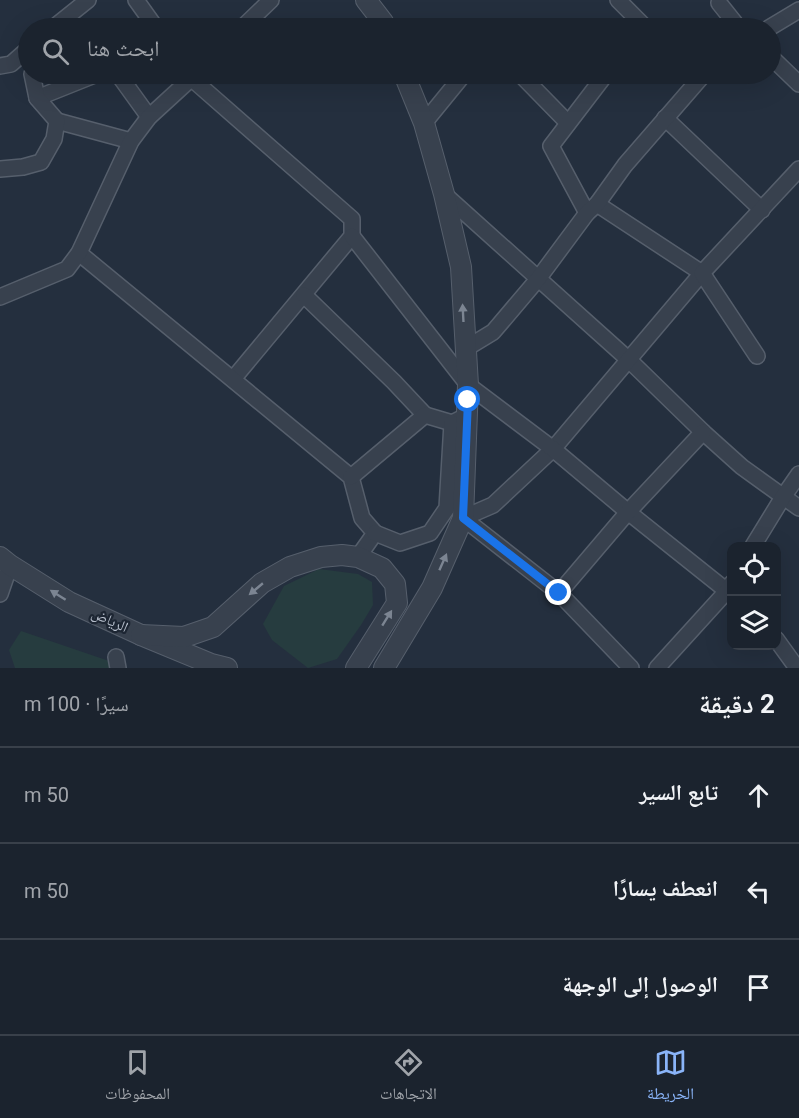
<!DOCTYPE html>
<html lang="ar">
<head>
<meta charset="utf-8">
<style>
  :root { --surface:#1b232e; --page:#242b36; --text:#f1f3f6; --muted:#a0a4aa; --line:#39404a; --accent:#8ab4f8 }
  body { margin:0; font-family:Roboto,"Noto Naskh Arabic",sans-serif; background:var(--page); color:var(--text); direction:rtl }
  .controls { position:absolute; right:18px; bottom:18px; display:grid; overflow:hidden; border-radius:12px; box-shadow:0 6px 24px #0002 }
  .controls button { width:54px; height:54px; display:grid; place-items:center; padding:0; border:0; border-bottom:2px solid var(--line); background:var(--surface); color:var(--text); font:30px sans-serif }
  .stop { position:absolute; width:18px; height:18px; margin:-14px; border:4px solid #1a73e8; border-radius:50%; background:#fff }
  .stop.end { background:#1a73e8; border-color:#fff; box-shadow:0 2px 6px #0008 }
  .list { margin:0; padding:0; list-style:none }
  h2 { display:flex; justify-content:space-between; align-items:center; height:78px; margin:0; padding:0 24px; font-size:26px }
  h2 small { font-size:20px; font-weight:400; color:var(--muted) }
  .list li { display:grid; grid-template-columns:39px 1fr auto; gap:18px; align-items:center; box-sizing:border-box; height:96px; padding:0 24px; border-top:2px solid var(--line) }
  .list b { display:block; font-size:22px; white-space:nowrap }
  .list em { font-size:20px; font-style:normal; color:var(--muted) }
  .icon { flex:none; width:33px; height:33px; fill:none; stroke:currentColor; stroke-width:2; stroke-linecap:round; stroke-linejoin:round }
  .map { position:relative; flex:none; width:799px; height:668px; overflow:hidden; direction:ltr }
  .search { position:absolute; background:var(--surface); box-shadow:0 6px 24px #0002; left:18px; right:18px; top:18px; height:66px; display:flex; align-items:center; gap:15px; box-sizing:border-box; padding:0 21px; border-radius:33px; color:var(--muted); font-size:22px }
  .sheet { height:366px; background:var(--surface) }
  nav { display:flex; justify-content:space-around; align-items:center; box-sizing:border-box; height:84px; border-top:2px solid var(--line); background:var(--surface); font-size:16px; color:var(--muted) }
  nav a { display:grid; justify-items:center; gap:3px }
  nav .on { color:var(--accent) }
  .map>svg:first-child { display:block }
  .green { fill:#263c3f }
  .lines { fill:none; stroke-linecap:round; stroke-linejoin:round }
  .minor-casing { stroke:#565f6c; stroke-width:18 }
  .tertiary-casing { stroke:#565f6c; stroke-width:22 }
  .minor { stroke:#38414e; stroke-width:15 }
  .tertiary { stroke:#38414e; stroke-width:20 }
  .oneway { fill:#7c8592 }
  .route { stroke:#1a73e8; stroke-width:8 }
  .labels { text-anchor:middle; stroke-width:4.5; stroke-linejoin:round; paint-order:stroke }
  .street-label { font-size:15px; fill:#b4bcc9; stroke:#1d2633 }
</style>
</head>
<body>
<div class="map">
<svg width="799" height="668" viewBox="0 0 799 668">
  <rect width="100%" height="100%" fill="#242f3e"/>
  <g class="green">
    <path d="M 319,569 L 358,574 L 372,582 L 373,605 L 361,625 L 337,659 L 308,668 L 272,640 L 263,624 L 284,586 Z"/>
    <path d="M 21,631 L 109,661 L 110,668 L 15,668 L 9,650 Z"/>
  </g>
  <g class="lines">
    <defs>
      <g id="minor">
        <path d="M 136,0 L 156,28"/>
        <path d="M 618,0 L 643,25 L 641,28"/>
        <path d="M 719,3 L 739,28"/>
        <path d="M 53,28 L 88,0"/>
        <path d="M 242,28 L 271,0"/>
        <path d="M 769,28 L 799,10"/>
        <path d="M 770,56 L 799,84"/>
        <path d="M 0,66 L 11,64 L 28,49"/>
        <path d="M 118,74 L 149,117"/>
        <path d="M 187,74 L 191,78 L 352,219 L 352,236 L 233,379"/>
        <path d="M 520,74 L 568,123"/>
        <path d="M 37,98 L 97,74"/>
        <path d="M 665,118 L 762,210"/>
        <path d="M 57,121 L 131,141"/>
        <path d="M 424,123 L 464,74"/>
        <path d="M 0,169 L 23,167 L 41,162 L 54,139 L 57,121 L 37,98 L 32,74"/>
        <path d="M 444,194 L 629,360 L 703,432 L 742,467 L 799,508"/>
        <path d="M 597,204 L 702,273 L 553,449 L 493,505 L 463,518 L 559,593 L 631,668"/>
        <path d="M 587,213 L 551,146 L 606,74"/>
        <path d="M 352,236 L 468,385 L 553,449 L 628,512 L 732,595"/>
        <path d="M 79,253 L 351,477 L 362,518 L 375,533 L 358,557"/>
        <path d="M 304,295 L 394,382 L 425,415"/>
        <path d="M 0,297 L 67,269 L 79,253 L 131,141 L 149,117 L 196,74"/>
        <path d="M 465,349 L 493,332 L 538,279 L 587,213 L 597,204 L 625,165 L 704,74"/>
        <path d="M 757,356 L 702,273 L 799,169"/>
        <path d="M 351,477 L 425,415 L 452,423 L 462,418"/>
        <path d="M 375,533 L 400,543 L 430,533 L 447,508 L 452,423"/>
        <path d="M 753,546 L 783,497 L 799,474"/>
        <path d="M 559,593 L 628,512 L 703,432"/>
        <path d="M 0,594 L 10,565"/>
        <path d="M 776,639 L 797,668"/>
        <path d="M 116,657 L 118,668"/>
        <path d="M 657,668 L 727,591 L 732,583"/>
      </g>
      <g id="tertiary">
        <path d="M 366,0 L 383,22 L 386,28"/>
        <path d="M 0,557 L 10,565 L 69,602 L 141,635 L 211,664 L 227,668"/>
        <path d="M 141,635 L 184,637 L 213,627 L 262,583 L 290,567 L 321,557 L 342,555 L 358,557 L 382,568 L 395,584 L 397,603 L 356,668"/>
        <path d="M 384,668 L 432,588 L 463,518 L 468,385 L 461,267 L 444,194 L 424,123 L 404,74"/>
      </g>
    </defs>
    <use href="#minor" class="minor-casing"/>
    <use href="#tertiary" class="tertiary-casing"/>
    <use href="#minor" class="minor"/>
    <use href="#tertiary" class="tertiary"/>
  </g>
  <defs><path id="oneway-solid" d="M-6-.8H1V-3.2L6.5 0L1 3.2V.8H-6Z" transform="scale(1.5)"/></defs>
  <g class="oneway">
    <use href="#oneway-solid" transform="translate(463 313) rotate(-93)"/>
    <use href="#oneway-solid" transform="translate(443 562) rotate(-66)"/>
    <use href="#oneway-solid" transform="translate(256 589) rotate(140)"/>
    <use href="#oneway-solid" transform="translate(58 595) rotate(-148)"/>
    <use href="#oneway-solid" transform="translate(387 618) rotate(-58)"/>
  </g>
  <g class="lines">
    <path class="route" d="M 468,400 L 463,518 L 559,593"/>
  </g>
  <g class="labels">
    <g class="street-label">
      <text transform="translate(110 620) rotate(25)" y="5">الرياض</text>
    </g>
  </g>
</svg>
<div class="controls">
<button><svg class="icon" aria-label="locate" viewBox="0 0 24 24"><circle cx="12" cy="12" r="6"/><path d="M12 2v4M12 18v4M2 12h4M18 12h4"/></svg></button>
<button><svg class="icon" aria-label="layers" viewBox="0 0 24 24"><path d="M12 4l9 5-9 5-9-5zM3 14l9 5 9-5"/></svg></button>
</div>
<div class="stop" style="left:468px;top:400px"></div>
<div class="stop end" style="left:559px;top:593px"></div>
<div class="search"><svg class="icon" aria-label="search" viewBox="0 0 24 24"><circle cx="10" cy="10" r="6"/><path d="M15 15l6 6"/></svg>ابحث هنا</div>
</div>
<section class="sheet">
<h2>2 دقيقة<small>سيرًا · 100 m</small></h2>
<ul class="list">
<li><svg class="icon" aria-label="ahead" viewBox="0 0 24 24"><path d="M12 20V5M6 11l6-6 6 6"/></svg><div><b>تابع السير</b></div><em>50 m</em></li>
<li><svg class="icon" aria-label="left" viewBox="0 0 24 24"><path d="M17 20v-9H6M10 6l-5 5 5 5"/></svg><div><b>انعطف يسارًا</b></div><em>50 m</em></li>
<li><svg class="icon" aria-label="arrive" viewBox="0 0 24 24"><path d="M6 21V4h12l-3 4 3 4H6"/></svg><div><b>الوصول إلى الوجهة</b></div></li>
</ul>
</section>
<nav>
<a class="on"><svg class="icon" aria-label="map" viewBox="0 0 24 24"><path d="M3 6l6-2 6 2 6-2v14l-6 2-6-2-6 2zM9 4v14M15 6v14"/></svg>الخريطة</a>
<a><svg class="icon" aria-label="directions" viewBox="0 0 24 24"><path d="M12 3l9 9-9 9-9-9zM9 14v-3h6M13 9l2 2-2 2"/></svg>الاتجاهات</a>
<a><svg class="icon" aria-label="saved" viewBox="0 0 24 24"><path d="M7 4h10v16l-5-4-5 4z"/></svg>المحفوظات</a>
</nav>
</body>
</html>
